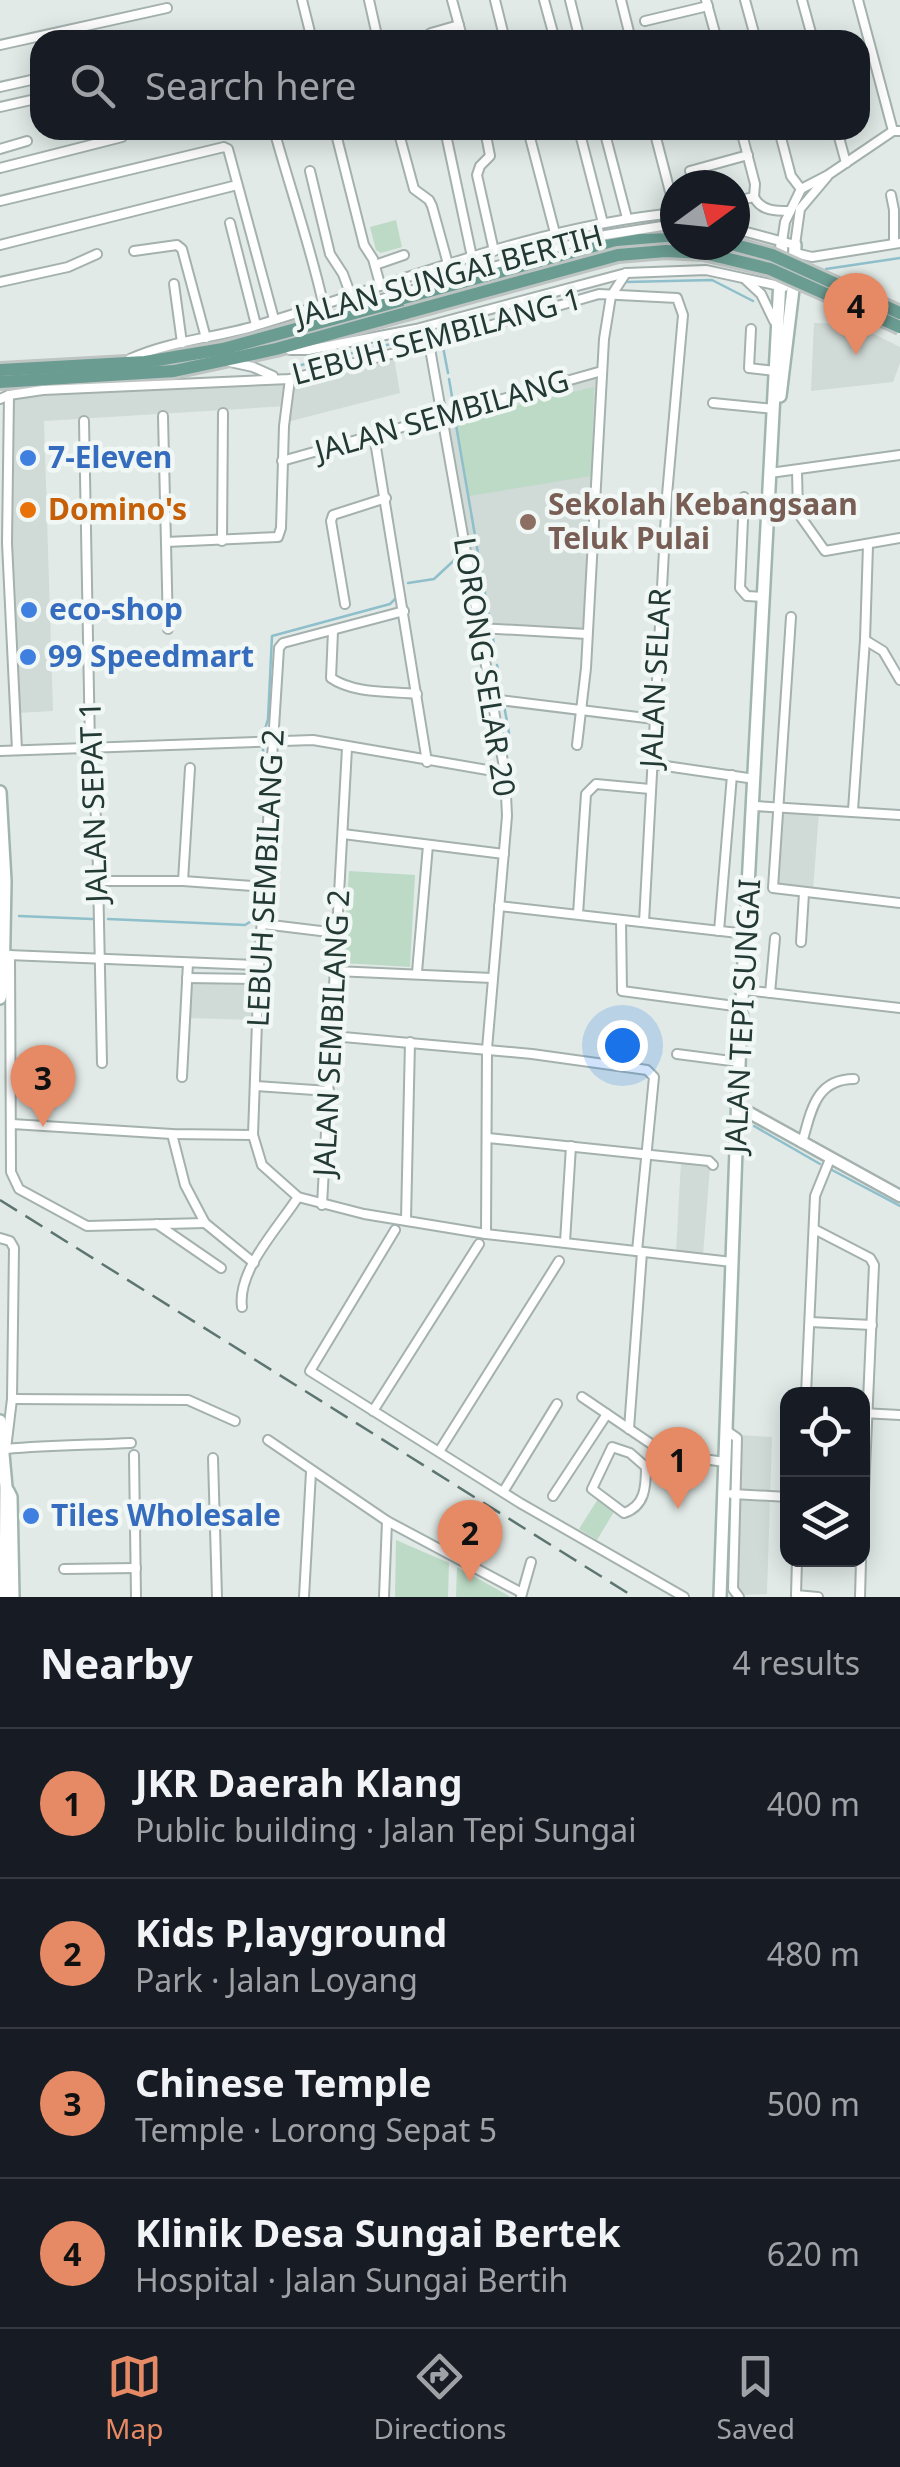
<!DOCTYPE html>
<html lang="en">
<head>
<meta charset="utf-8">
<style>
  :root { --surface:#171b24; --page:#20242c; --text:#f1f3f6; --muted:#9ea1a6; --line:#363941; --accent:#e58a64 }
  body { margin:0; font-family:"Noto Sans",sans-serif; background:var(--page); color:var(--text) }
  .controls { position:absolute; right:30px; bottom:30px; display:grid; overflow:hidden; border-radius:20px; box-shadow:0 5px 25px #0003 }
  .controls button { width:90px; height:90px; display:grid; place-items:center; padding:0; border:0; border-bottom:2px solid var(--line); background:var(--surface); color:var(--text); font:50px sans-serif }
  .compass { position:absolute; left:660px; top:170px; width:90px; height:90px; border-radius:50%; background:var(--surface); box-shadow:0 5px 25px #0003; rotate:75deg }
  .you { position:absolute; left:622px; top:1045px; width:35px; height:35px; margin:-25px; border:8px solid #fff; border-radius:50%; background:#1a73e8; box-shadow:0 0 0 15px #1a73e833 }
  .badge { display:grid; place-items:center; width:65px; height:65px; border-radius:50%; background:var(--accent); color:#111; font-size:32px; font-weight:700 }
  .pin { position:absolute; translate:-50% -82px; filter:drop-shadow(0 2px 5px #0008) }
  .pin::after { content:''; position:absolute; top:52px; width:35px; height:30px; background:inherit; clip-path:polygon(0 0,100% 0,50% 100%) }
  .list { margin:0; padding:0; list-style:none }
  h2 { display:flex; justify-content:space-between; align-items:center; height:130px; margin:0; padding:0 40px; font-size:42px }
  h2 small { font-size:32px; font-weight:400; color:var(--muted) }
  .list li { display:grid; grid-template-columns:65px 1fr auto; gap:30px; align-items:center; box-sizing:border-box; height:150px; padding:0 40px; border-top:2px solid var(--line) }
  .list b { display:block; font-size:38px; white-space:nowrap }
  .list p { margin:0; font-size:32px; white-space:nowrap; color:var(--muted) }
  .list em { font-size:32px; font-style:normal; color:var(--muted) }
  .icon { flex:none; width:55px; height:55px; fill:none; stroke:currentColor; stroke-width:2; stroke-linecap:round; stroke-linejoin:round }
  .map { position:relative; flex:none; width:900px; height:1597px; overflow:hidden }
  .search { position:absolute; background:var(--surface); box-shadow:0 5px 25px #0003; left:30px; right:30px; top:30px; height:110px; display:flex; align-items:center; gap:25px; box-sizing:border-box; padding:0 35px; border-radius:30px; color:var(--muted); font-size:38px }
  .sheet { height:730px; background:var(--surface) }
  nav { display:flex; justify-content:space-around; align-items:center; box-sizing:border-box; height:140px; border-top:2px solid var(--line); background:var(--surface); font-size:28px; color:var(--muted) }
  nav a { display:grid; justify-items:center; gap:5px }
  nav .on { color:var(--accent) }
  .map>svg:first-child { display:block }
  .built { fill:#d0dad6 }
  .green { fill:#bcdac5 }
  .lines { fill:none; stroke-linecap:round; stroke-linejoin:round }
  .stream { stroke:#8ebfcb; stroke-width:2.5 }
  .minor-casing { stroke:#a4b1ae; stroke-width:12 }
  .tertiary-casing { stroke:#a4b1ae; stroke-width:15 }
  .secondary-casing { stroke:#a1b5af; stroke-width:16 }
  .primary-casing { stroke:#bdc4c2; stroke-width:18 }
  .minor { stroke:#fff; stroke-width:8 }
  .tertiary { stroke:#fff; stroke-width:10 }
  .secondary { stroke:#fff; stroke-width:11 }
  .primary { stroke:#6a9c91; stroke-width:12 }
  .rail { stroke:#5d7570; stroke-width:2.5; stroke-dasharray:20 10; stroke-linecap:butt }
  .primary-bridge-casing { stroke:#bdc4c2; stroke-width:18; stroke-linecap:butt }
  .primary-bridge { stroke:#6a9c91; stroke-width:12 }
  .shop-dot { fill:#3f7fe0; stroke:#f1f7f4; stroke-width:4 }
  .food-dot { fill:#e8710a; stroke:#f1f7f4; stroke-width:4 }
  .education-dot { fill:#8d6e63; stroke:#f1f7f4; stroke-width:4 }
  .labels { text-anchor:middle; stroke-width:9; stroke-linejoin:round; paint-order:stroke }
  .street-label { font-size:30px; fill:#233934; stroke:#f1f7f4 }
  .shop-label { font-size:30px; font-weight:bold; fill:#366cbe; stroke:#f1f7f4; text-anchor:start }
  .education-label { font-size:30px; font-weight:bold; fill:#785e54; stroke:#f1f7f4; text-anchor:start }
  .food-label { font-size:30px; font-weight:bold; fill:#c56008; stroke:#f1f7f4; text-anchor:start }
</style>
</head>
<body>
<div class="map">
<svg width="900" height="1597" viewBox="0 0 900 1597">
  <rect width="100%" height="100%" fill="#e1eae7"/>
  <g class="built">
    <path d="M 814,323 L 854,324 L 900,347 L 900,363 L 893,382 L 811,391 Z"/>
    <path d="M 394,358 L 400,393 L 287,422 L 288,406 L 44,421 L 53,711 L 17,713 L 9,540 L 12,400 L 51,395 L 295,383 Z"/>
    <path d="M 603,375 L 588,633 L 482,627 L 443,417 Z"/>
    <path d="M 782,809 L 819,811 L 813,891 L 775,886 Z"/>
    <path d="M 190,981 L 255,982 L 254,1020 L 189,1018 Z"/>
    <path d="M 681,1162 L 709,1164 L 710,1167 L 703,1255 L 676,1252 Z"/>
    <path d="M 740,1435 L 772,1437 L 767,1594 L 742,1595 L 736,1591 Z"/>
  </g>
  <g class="green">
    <path d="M 396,220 L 402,247 L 381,253 L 376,250 L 370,227 Z"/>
    <path d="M 594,387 L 591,476 L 469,496 L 456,420 Z"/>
    <path d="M 349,871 L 415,875 L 410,967 L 343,963 Z"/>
    <path d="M 598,1499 L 615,1510 L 597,1540 L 579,1529 Z"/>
    <path d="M 396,1540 L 449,1563 L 448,1597 L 395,1597 Z"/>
    <path d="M 457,1567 L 509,1596 L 509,1597 L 456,1597 Z"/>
  </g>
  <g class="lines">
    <g class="stream">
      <path d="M 826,269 L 900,258"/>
      <path d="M 626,282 L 712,280 L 753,301"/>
      <path d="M 443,347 L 448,373"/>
      <path d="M 297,366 L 442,332"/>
      <path d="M 449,379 L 454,408"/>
      <path d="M 455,419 L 490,623"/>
      <path d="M 408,583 L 434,579 L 463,552"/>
      <path d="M 492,631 L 496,659"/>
      <path d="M 497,665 L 503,694"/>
      <path d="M 504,705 L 509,733"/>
      <path d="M 263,736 L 268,719 L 272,636 L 390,604 L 397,597"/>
      <path d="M 263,758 L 263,745"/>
      <path d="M 19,916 L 92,919"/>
      <path d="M 108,919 L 245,925 L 253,920 L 255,893"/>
      <path d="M 754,1126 L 820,1164"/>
      <path d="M 832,1170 L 900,1206"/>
    </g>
    <defs>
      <g id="minor">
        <path d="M 302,0 L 312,40"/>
        <path d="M 369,0 L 378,40"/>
        <path d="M 452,0 L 463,40"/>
        <path d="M 495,0 L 505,40"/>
        <path d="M 544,0 L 555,40"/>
        <path d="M 570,0 L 580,40"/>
        <path d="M 621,0 L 631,40"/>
        <path d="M 706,0 L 717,40"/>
        <path d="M 745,0 L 756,40"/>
        <path d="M 802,0 L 813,40"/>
        <path d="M 858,0 L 893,131"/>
        <path d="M 645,21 L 708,6"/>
        <path d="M 422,40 L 431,33 L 459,25"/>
        <path d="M 0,45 L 167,8"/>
        <path d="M 0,87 L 40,78"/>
        <path d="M 0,107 L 40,98"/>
        <path d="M 274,130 C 290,188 310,245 323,303"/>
        <path d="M 335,130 L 364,245 L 373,259 L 380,284"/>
        <path d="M 398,130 L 414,189 L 429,200 L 432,206 L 448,264"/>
        <path d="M 445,130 L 472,257"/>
        <path d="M 485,130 L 490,156 L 480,166 L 477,175 L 494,251"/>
        <path d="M 528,130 L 555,233"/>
        <path d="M 579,130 L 603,223"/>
        <path d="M 604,130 L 627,218"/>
        <path d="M 654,130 L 675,211"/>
        <path d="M 779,130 L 791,176 L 801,189"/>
        <path d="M 837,130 L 846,163"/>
        <path d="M 0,149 L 27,141"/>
        <path d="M 0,168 L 122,137"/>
        <path d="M 310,171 L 330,254 L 343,274 L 350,293"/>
        <path d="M 690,171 L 748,155"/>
        <path d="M 891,195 L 894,210 L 894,243"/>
        <path d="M 754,197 C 761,211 775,211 790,211"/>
        <path d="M 0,201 L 224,147 L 228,149 L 274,319"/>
        <path d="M 735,201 L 754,197 L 755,184 L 741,130"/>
        <path d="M 230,223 L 256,325"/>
        <path d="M 735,229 L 795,245 L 800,209 L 827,177"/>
        <path d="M 782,242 L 785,222 L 801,189 L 828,175 L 893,131 L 900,131"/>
        <path d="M 0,245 L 237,185"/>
        <path d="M 134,251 L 177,245 L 182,249 L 206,338"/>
        <path d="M 795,253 L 812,257 L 900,243"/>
        <path d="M 375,265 L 404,255"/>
        <path d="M 746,280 L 761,294 L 774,321"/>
        <path d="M 0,282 L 68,267 L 97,254"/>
        <path d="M 174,284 L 182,343"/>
        <path d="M 347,309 L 605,235 L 675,224"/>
        <path d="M 751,329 L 749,368 L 775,371"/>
        <path d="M 429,343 L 505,773 L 507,816 L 487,1049 L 486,1234"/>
        <path d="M 290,350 L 308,350 L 416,329 L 626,273 L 706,270 L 784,287"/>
        <path d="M 130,359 C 169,341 214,338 255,326 C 394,285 530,227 675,213"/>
        <path d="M 230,362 L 253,367 L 273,376"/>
        <path d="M 9,395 L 7,543 L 17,750"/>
        <path d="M 0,399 L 9,395 L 43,390 L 290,379 L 395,353 L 599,294 L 677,298 L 683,315 L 667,495 L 644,922"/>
        <path d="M 713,403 L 774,409"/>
        <path d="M 163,416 L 168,629"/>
        <path d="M 84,421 L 90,747 L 97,829 L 102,1063"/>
        <path d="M 374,435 L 427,762"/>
        <path d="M 282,461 L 602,371"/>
        <path d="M 797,471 L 798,513 L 825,551 L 900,538"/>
        <path d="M 770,473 L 900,455"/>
        <path d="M 744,497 L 740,588 L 747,596 L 764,597"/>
        <path d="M 222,541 L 223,413"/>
        <path d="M 166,542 L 278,537 L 281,528 L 284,426 L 290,379"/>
        <path d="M 345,604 L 331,521 L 333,515 L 386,498"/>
        <path d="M 404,611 L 283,643 L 279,648 L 259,965 L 253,1135 L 262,1165 L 298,1197 L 364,1214 L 486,1234 L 732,1262"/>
        <path d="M 791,617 L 773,888 L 900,903"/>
        <path d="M 479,628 L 587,634"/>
        <path d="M 333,631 L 331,678 C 354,694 390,691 417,694"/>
        <path d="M 865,640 L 883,651 L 900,680"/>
        <path d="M 491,699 L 654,719"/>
        <path d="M 577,745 L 586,668 L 604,339 L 611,296 L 626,273"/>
        <path d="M 0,751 L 313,740 L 505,773"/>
        <path d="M 652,764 L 755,779"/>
        <path d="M 754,806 L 900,815"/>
        <path d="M 853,810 L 865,640 L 868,545"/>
        <path d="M 343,834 L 504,854"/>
        <path d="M 99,881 L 183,881 L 266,887"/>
        <path d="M 183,881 L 190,768"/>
        <path d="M 499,906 L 747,934"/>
        <path d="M 578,914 L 586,794 L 596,784 L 650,789"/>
        <path d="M 621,920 L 622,991 L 742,1007"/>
        <path d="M 263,924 L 337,933"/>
        <path d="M 719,931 L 732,775"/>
        <path d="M 801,942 L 804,893"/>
        <path d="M 8,955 L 259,965"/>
        <path d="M 10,955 L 11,1172 L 19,1189 L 87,1226 L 205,1223"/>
        <path d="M 335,971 L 492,978"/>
        <path d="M 417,972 L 428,845"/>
        <path d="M 187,978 L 259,979"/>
        <path d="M 744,990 L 900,1008"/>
        <path d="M 770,993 L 775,938"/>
        <path d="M 332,1036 L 532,1054 L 647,1070 L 654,1077 L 637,1251"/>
        <path d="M 677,1054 L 739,1062"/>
        <path d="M 182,1077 L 188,963"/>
        <path d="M 256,1086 L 329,1091"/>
        <path d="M 12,1124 L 172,1134 L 253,1135"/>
        <path d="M 172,1134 L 185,1185 L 205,1223 L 254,1263"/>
        <path d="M 488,1138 L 709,1161 L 713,1165"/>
        <path d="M 802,1143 C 811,1112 815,1079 854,1079"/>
        <path d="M 322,1205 L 347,748"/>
        <path d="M 406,1219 L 410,1042"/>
        <path d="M 157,1224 L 221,1268"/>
        <path d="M 814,1229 L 870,1258 L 874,1265 L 862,1537"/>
        <path d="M 395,1230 L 310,1371 L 520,1503 L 684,1597"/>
        <path d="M 0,1238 L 10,1241 L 14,1248 L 12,1399 L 6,1449"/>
        <path d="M 565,1242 L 571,1146"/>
        <path d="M 242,1307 C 237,1270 279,1227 298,1197"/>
        <path d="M 810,1322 L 872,1325"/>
        <path d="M 806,1394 L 815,1196 L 830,1159"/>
        <path d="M 582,1397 L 666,1454 L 725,1462"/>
        <path d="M 12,1399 L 188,1400 L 235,1421"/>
        <path d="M 373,1411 L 479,1244"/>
        <path d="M 862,1413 L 900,1415"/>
        <path d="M 629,1429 L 642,1252"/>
        <path d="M 727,1431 L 737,1438 L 733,1589 L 739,1597"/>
        <path d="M 268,1440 L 387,1521 L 522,1593"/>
        <path d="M 612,1447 L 630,1453 L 646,1467 C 646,1487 645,1506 624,1513 L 592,1489 Z"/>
        <path d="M 6,1449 C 49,1445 90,1445 131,1443"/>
        <path d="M 440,1450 L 559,1261"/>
        <path d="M 134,1455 L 136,1597"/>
        <path d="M 213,1458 L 217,1597"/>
        <path d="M 503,1492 L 557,1404"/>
        <path d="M 732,1494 L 788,1497"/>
        <path d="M 553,1496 L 607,1414"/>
        <path d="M 797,1560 L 796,1595 L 818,1597"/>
        <path d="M 64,1569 L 136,1568"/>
        <path d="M 304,1597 L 311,1472"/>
        <path d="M 384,1597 L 387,1521"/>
        <path d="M 521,1597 L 531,1562"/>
        <path d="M 860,1597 L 861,1560"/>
      </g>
      <path id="tertiary" d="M 737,1106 L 900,1196"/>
      <g id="secondary">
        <path d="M 780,396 L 793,289 L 795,245"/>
        <path d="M 0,792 L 5,881 L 3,988 L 0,998"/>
        <path d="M 0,1421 L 6,1487 L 5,1597"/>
        <path d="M 8,1491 L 11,1497 L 13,1597"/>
        <path d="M 720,1597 L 740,1038 L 782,242"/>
      </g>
      <g id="primary">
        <path d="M 0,370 L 145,362 L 223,349 L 589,249 L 641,240 L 675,239"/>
        <path d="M 0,382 L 174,371 L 276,349 L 406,313"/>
      </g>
    </defs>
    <use href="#minor" class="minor-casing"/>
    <use href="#tertiary" class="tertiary-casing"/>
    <use href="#secondary" class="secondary-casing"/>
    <use href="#primary" class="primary-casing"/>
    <use href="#minor" class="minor"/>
    <use href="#tertiary" class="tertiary"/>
    <use href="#secondary" class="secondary"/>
    <use href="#primary" class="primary"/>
    <path class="rail" d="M 0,1200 L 634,1597"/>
    <defs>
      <g id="primary-bridge">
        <path d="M 735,245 L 772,255 L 900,313"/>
        <path d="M 406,313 L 618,255 L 666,251 L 704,253 L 770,269 L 900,327"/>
      </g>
    </defs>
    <use href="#primary-bridge" class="primary-bridge-casing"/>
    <use href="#primary-bridge" class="primary-bridge"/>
  </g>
  <g class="shop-dot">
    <circle cx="28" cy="458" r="10"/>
    <circle cx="29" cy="610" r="10"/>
    <circle cx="28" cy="657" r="10"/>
    <circle cx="31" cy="1516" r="10"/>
  </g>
  <circle class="food-dot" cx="28" cy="510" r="10"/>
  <circle class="education-dot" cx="528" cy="522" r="10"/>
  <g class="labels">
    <g class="street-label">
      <text transform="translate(449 276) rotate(-15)" y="10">JALAN SUNGAI BERTIH</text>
      <text transform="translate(437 337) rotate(-15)" y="10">LEBUH SEMBILANG 1</text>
      <text transform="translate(442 416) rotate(-16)" y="10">JALAN SEMBILANG</text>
      <text transform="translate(484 667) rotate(81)" y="10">LORONG SELAR 20</text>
      <text transform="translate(656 678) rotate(-87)" y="10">JALAN SELAR</text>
      <text transform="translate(94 802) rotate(-92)" y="10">JALAN SEPAT 1</text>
      <text transform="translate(266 878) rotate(-87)" y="10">LEBUH SEMBILANG 2</text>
      <text transform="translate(743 1016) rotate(-87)" y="10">JALAN TEPI SUNGAI</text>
      <text transform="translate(332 1033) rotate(-87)" y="10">JALAN SEMBILANG 2</text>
    </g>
    <g class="shop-label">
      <text x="48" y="468">7-Eleven</text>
      <text x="49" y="620">eco-shop</text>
      <text x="48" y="667">99 Speedmart</text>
      <text x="51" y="1526">Tiles Wholesale</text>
    </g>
    <g class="education-label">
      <text x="548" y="515">Sekolah Kebangsaan<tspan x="548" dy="34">Teluk Pulai</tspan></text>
    </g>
    <g class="food-label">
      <text x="48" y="520">Domino's</text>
    </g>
  </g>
</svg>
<div class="controls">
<button><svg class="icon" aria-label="locate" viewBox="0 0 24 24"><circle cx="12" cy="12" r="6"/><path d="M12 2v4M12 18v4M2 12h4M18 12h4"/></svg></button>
<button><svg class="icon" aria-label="layers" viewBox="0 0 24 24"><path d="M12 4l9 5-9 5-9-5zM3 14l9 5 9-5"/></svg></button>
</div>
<svg class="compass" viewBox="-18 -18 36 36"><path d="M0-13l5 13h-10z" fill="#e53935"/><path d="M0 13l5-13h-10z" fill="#9ea1a6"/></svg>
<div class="you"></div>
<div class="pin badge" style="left:678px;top:1509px">1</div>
<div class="pin badge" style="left:470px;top:1582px">2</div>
<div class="pin badge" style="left:43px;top:1127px">3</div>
<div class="pin badge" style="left:856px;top:355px">4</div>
<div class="search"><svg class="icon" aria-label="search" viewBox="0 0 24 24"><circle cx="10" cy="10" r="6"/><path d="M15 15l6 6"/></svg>Search here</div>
</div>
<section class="sheet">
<h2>Nearby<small>4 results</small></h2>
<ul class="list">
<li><span class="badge">1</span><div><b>JKR Daerah Klang</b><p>Public building · Jalan Tepi Sungai</p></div><em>400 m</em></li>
<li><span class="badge">2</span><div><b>Kids P,layground</b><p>Park · Jalan Loyang</p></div><em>480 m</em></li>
<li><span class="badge">3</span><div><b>Chinese Temple</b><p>Temple · Lorong Sepat 5</p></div><em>500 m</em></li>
<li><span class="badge">4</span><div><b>Klinik Desa Sungai Bertek</b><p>Hospital · Jalan Sungai Bertih</p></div><em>620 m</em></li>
</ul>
</section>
<nav>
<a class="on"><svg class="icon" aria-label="map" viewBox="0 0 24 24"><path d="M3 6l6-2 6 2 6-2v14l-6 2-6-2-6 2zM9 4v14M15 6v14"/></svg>Map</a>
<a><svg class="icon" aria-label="directions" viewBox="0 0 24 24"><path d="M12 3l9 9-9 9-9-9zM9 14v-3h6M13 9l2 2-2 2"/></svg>Directions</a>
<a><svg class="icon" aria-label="saved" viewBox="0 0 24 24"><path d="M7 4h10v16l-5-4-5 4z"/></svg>Saved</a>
</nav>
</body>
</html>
